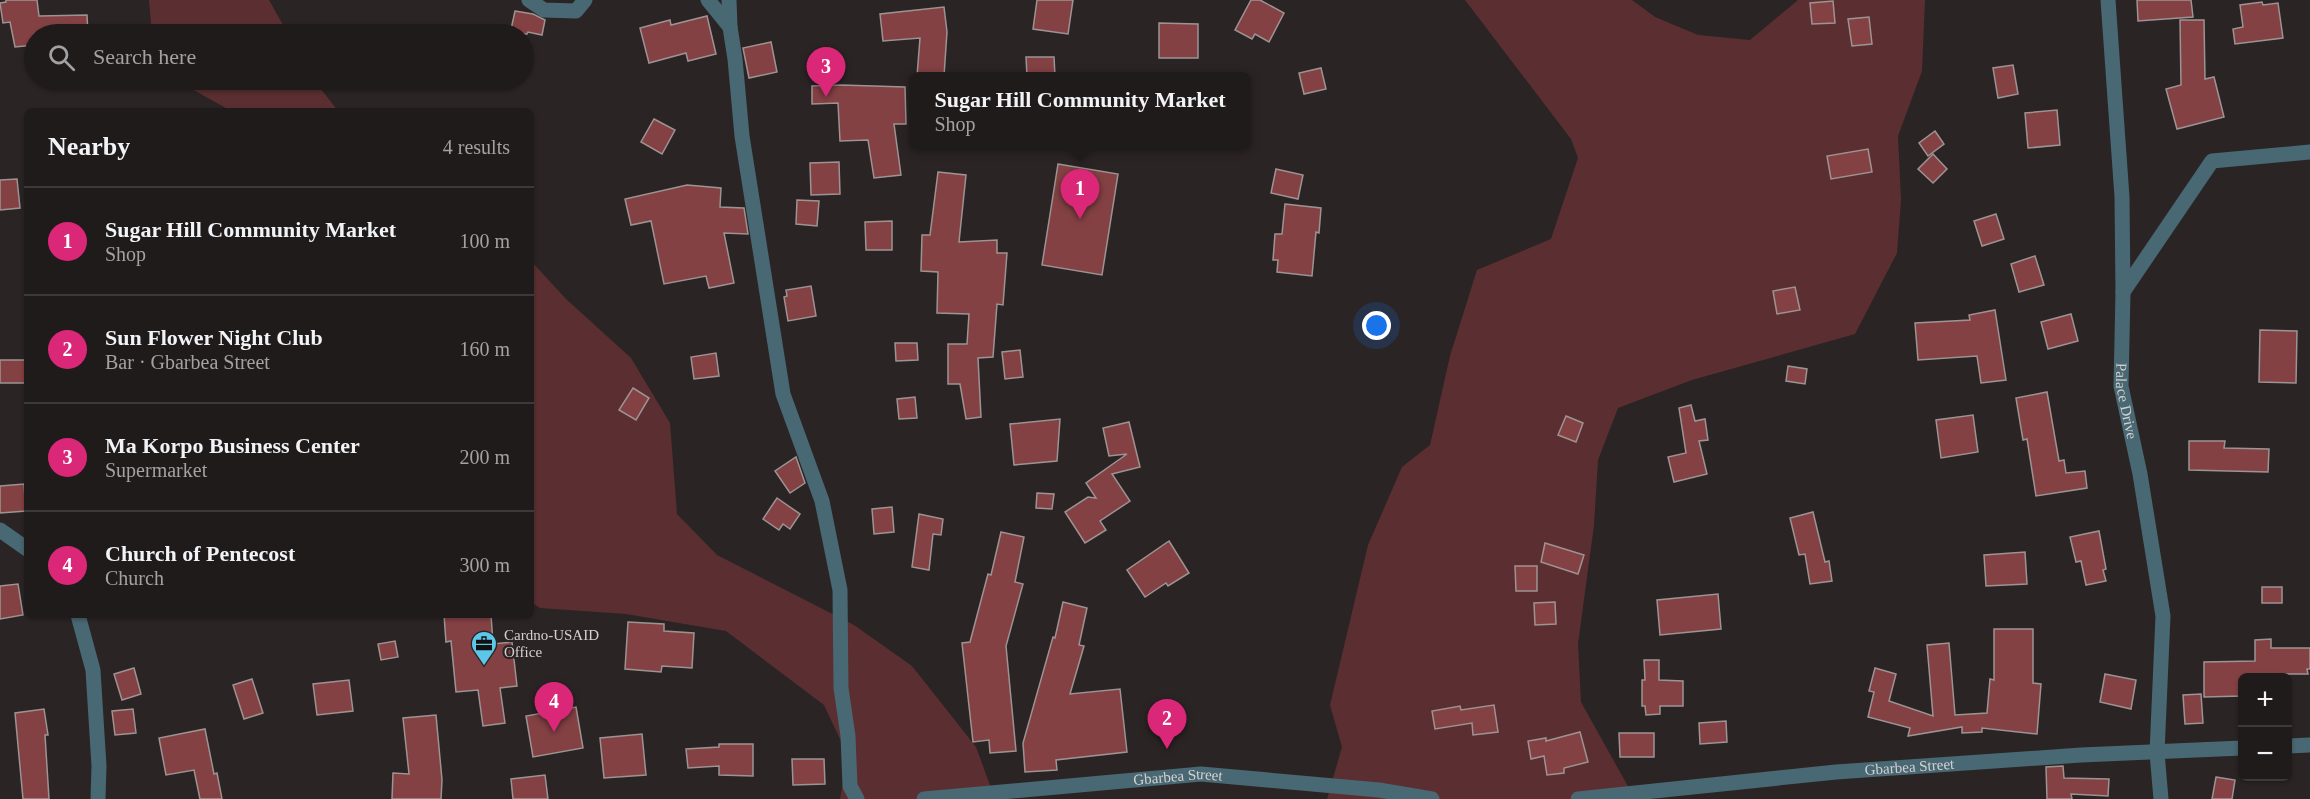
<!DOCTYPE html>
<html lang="en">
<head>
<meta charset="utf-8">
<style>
  :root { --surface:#201b1b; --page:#2d2828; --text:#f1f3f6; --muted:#a2a1a3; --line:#3d393a; --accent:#db2777 }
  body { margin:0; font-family:"Times New Roman",serif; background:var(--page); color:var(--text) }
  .controls { position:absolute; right:18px; bottom:18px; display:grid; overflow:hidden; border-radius:9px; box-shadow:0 2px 4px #0004 }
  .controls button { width:54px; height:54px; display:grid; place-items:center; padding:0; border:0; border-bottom:2px solid var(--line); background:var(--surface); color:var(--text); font:30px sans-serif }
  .you { position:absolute; left:1377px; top:326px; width:21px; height:21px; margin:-15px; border:4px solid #fff; border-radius:50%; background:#1a73e8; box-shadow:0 0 0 9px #1a73e833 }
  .badge { display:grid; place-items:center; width:39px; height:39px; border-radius:50%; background:var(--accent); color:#fff; font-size:20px; font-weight:700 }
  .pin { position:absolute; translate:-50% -50px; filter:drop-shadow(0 2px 3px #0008) }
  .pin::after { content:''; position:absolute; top:32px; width:21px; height:18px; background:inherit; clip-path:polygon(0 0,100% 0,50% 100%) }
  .popup { position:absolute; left:909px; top:72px; width:342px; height:78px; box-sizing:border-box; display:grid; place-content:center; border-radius:9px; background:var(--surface); filter:drop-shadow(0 2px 4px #0005); font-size:20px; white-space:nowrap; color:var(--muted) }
  .popup b { font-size:22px; color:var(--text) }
  .popup::after { content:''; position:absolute; left:50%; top:100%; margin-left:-12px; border:12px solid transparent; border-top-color:var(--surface) }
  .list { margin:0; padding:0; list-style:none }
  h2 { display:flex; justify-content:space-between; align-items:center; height:78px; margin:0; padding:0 24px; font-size:26px }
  h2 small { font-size:20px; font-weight:400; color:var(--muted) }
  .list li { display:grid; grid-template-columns:39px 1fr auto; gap:18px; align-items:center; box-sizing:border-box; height:108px; padding:0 24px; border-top:2px solid var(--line) }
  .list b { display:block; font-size:22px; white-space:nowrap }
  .list p { margin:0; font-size:20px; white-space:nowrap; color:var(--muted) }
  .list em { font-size:20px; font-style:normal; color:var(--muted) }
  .icon { flex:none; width:33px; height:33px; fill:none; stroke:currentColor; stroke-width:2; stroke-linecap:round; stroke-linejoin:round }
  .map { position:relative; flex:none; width:2310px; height:799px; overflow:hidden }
  .search { position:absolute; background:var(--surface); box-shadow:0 2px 4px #0004; left:24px; top:24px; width:510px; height:66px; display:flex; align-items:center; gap:15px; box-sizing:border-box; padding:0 21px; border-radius:33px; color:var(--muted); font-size:22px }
  .panel { position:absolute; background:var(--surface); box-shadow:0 2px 4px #0004; left:24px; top:108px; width:510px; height:510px; border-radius:9px }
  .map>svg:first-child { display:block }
  .green { fill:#5b2f31 }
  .building { fill:#844144; stroke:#9d9393; stroke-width:1.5 }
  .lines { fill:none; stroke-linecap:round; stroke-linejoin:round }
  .minor { stroke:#486873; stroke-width:15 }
  .labels { text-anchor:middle; stroke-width:4.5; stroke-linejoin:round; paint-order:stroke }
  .street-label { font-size:15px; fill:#d5d0d0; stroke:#2b2424 }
  .poi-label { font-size:15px; fill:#d5d0d0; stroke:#2b2424; text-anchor:start }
</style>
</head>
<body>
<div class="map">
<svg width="2310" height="799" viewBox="0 0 2310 799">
  <rect width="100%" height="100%" fill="#2b2424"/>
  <g class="green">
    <path d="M 149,0 L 269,0 L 288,34 L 152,34 Z"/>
    <path d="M 1465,0 L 1632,0 L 1655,17 L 1698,35 L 1750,40 L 1798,0 L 1925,0 L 1922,71 L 1898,136 L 1901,200 L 1897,253 L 1855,334 L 1692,380 L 1618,408 L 1598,460 L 1594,525 L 1578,644 L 1581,702 L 1635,799 L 1327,799 L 1342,747 L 1330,705 L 1368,545 L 1402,467 L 1430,445 L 1450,356 L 1477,270 L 1551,239 L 1578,158 L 1571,139 Z"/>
    <path d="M 176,80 L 314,80 L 338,111 L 231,111 Z"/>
    <path d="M 531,261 L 566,299 L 631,358 L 670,423 L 677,514 L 717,555 L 854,625 L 912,666 L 976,747 L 995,799 L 840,799 L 848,756 L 824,705 L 726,631 L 626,614 L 540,608 L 531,602 Z"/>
  </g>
  <g class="building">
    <path d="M 6,0 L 37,0 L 39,16 L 87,15 L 88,34 L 34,34 L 34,45 L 15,47 L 10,22 L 3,23 L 0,3 L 6,2 Z"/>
    <path d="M 1037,0 L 1073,0 L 1068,34 L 1033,29 Z"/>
    <path d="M 1251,0 L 1260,0 L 1284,13 L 1269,42 L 1255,34 L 1252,39 L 1235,30 Z"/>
    <path d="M 2137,0 L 2191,0 L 2193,17 L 2138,21 Z"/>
    <path d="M 1833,1 L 1835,23 L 1812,24 L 1810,3 Z"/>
    <path d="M 2262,2 L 2263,5 L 2278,3 L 2283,38 L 2235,44 L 2233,29 L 2243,27 L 2240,5 Z"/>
    <path d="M 944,7 L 947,32 L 944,76 L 917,76 L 920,38 L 883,41 L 880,14 Z"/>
    <path d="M 515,11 L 533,14 L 545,20 L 542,35 L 528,32 L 527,34 L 510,34 Z"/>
    <path d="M 707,16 L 716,54 L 688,61 L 686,53 L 649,63 L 640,28 L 670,20 L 671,25 Z"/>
    <path d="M 1869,17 L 1872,44 L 1852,46 L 1848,19 Z"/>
    <path d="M 2180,20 L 2204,20 L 2205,79 L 2214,77 L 2224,117 L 2177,129 L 2166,89 L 2181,85 Z"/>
    <path d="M 1159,23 L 1198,24 L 1198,58 L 1159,58 Z"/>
    <path d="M 771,42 L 777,72 L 749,78 L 743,48 Z"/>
    <path d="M 1026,57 L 1054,57 L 1055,76 L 1027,76 Z"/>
    <path d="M 2013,65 L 2018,94 L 1998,98 L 1993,68 Z"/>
    <path d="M 1321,68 L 1326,89 L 1304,94 L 1299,73 Z"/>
    <path d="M 841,85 L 905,87 L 906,124 L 894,124 L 901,175 L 874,178 L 868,140 L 840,141 L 838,103 L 812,104 L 812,86 Z"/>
    <path d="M 2057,110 L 2060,145 L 2028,148 L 2025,113 Z"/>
    <path d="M 654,119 L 675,130 L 662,154 L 641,142 Z"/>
    <path d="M 1935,131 L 1944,144 L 1928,156 L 1919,143 Z"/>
    <path d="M 1868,149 L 1872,172 L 1831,179 L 1827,156 Z"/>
    <path d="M 1933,154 L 1947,169 L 1933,183 L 1918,169 Z"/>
    <path d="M 839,162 L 840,194 L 811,195 L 810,163 Z"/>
    <path d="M 1058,164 L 1118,174 L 1102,275 L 1042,265 Z"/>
    <path d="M 1276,169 L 1303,175 L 1298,199 L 1271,193 Z"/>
    <path d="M 938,172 L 966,175 L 959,242 L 997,240 L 997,253 L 1007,253 L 1003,305 L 997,304 L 993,357 L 978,358 L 981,417 L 966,419 L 960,384 L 948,384 L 948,344 L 967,344 L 969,314 L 937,313 L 938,272 L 921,271 L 922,235 L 930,235 Z"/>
    <path d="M 17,179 L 20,208 L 0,210 L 0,180 Z"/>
    <path d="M 687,185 L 721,188 L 720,207 L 744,208 L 748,234 L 724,233 L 734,283 L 709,288 L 706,276 L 664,284 L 651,221 L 631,225 L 625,199 Z"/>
    <path d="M 797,200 L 819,201 L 817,226 L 796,224 Z"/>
    <path d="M 1285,204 L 1321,208 L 1319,233 L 1316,232 L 1312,276 L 1277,272 L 1278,260 L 1273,260 L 1275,234 L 1282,234 Z"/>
    <path d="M 1996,214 L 2004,239 L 1982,246 L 1974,221 Z"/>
    <path d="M 892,221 L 892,250 L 866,250 L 865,222 Z"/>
    <path d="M 2035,256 L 2044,285 L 2019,292 L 2011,264 Z"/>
    <path d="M 811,286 L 816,316 L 788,321 L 784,297 L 787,296 L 786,290 Z"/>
    <path d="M 1795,287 L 1800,310 L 1777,314 L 1773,291 Z"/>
    <path d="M 1995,310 L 2006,380 L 1981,383 L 1977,356 L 1918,360 L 1915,323 L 1970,320 L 1969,315 Z"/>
    <path d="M 2071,314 L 2078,341 L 2048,349 L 2041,322 Z"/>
    <path d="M 2260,330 L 2297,331 L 2296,383 L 2259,382 Z"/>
    <path d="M 895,343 L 917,343 L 918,360 L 896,361 Z"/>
    <path d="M 1020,350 L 1023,377 L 1005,379 L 1002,352 Z"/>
    <path d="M 716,353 L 719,376 L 694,379 L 691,357 Z"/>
    <rect x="0" y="360" width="27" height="23"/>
    <path d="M 1788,366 L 1807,369 L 1805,384 L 1786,381 Z"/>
    <path d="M 633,388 L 649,398 L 636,420 L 619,410 Z"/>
    <path d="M 2047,392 L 2059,461 L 2064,460 L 2066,473 L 2085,471 L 2087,488 L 2036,496 L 2027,439 L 2023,440 L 2016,398 Z"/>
    <path d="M 915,397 L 917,418 L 899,419 L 897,399 Z"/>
    <path d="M 1691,405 L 1695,421 L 1705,419 L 1708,440 L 1699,441 L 1707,474 L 1674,482 L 1668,457 L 1686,453 L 1679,408 Z"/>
    <path d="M 1973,415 L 1978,452 L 1941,458 L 1936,420 Z"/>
    <path d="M 1566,416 L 1583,423 L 1576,442 L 1558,435 Z"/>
    <path d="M 1060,419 L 1057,461 L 1014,465 L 1010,424 Z"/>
    <path d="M 1129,422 L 1140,467 L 1112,474 L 1130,501 L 1100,521 L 1106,530 L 1085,543 L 1065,512 L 1088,497 L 1096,498 L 1086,483 L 1127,454 L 1109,456 L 1103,428 Z"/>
    <path d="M 2189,441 L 2225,441 L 2224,448 L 2269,449 L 2268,472 L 2189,470 Z"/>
    <path d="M 796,457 L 805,483 L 790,493 L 775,471 Z"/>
    <path d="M 24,484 L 26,511 L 0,513 L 0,486 Z"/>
    <path d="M 1037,493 L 1054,494 L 1052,509 L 1036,508 Z"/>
    <path d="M 777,498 L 800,514 L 790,529 L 783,524 L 779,530 L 763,519 Z"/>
    <path d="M 892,507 L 894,532 L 874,534 L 872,509 Z"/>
    <path d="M 1813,512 L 1825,562 L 1829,561 L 1832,581 L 1810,584 L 1805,554 L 1799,555 L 1790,518 Z"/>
    <path d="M 919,514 L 943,519 L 941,535 L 933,534 L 929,570 L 912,567 Z"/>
    <path d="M 2099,531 L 2106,569 L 2103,570 L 2106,581 L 2086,585 L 2081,561 L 2076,562 L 2070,537 Z"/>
    <path d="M 1001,532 L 1024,537 L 1015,582 L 1023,584 L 1006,646 L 1016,751 L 990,753 L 989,740 L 973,742 L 962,643 L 970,642 L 988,574 L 991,575 Z"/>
    <path d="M 1169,541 L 1189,573 L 1168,586 L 1166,583 L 1145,597 L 1127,570 Z"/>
    <path d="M 1545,543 L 1584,555 L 1578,574 L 1541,562 Z"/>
    <path d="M 2025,552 L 2027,584 L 1986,586 L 1984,555 Z"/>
    <path d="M 1515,566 L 1537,566 L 1537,591 L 1516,591 Z"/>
    <path d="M 18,584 L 23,615 L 0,619 L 0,586 Z"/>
    <rect x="2262" y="587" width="20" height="16"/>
    <path d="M 1718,594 L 1721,629 L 1660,635 L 1657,600 Z"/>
    <path d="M 1063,602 L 1087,608 L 1079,645 L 1084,646 L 1070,694 L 1120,689 L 1127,752 L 1056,760 L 1057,770 L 1025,772 L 1023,743 L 1053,637 L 1055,638 Z"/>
    <path d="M 1555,602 L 1556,624 L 1535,625 L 1534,603 Z"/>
    <path d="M 444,615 L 491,615 L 493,644 L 512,642 L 517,686 L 500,688 L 505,723 L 483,726 L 478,690 L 456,692 L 451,641 L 446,642 Z"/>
    <path d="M 628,622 L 664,624 L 664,631 L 694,633 L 692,668 L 662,666 L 661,672 L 625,669 Z"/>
    <path d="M 1994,629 L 2033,629 L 2033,683 L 2041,684 L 2037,734 L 1982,728 L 1982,732 L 1962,733 L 1962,727 L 1908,736 L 1910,728 L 1868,717 L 1874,692 L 1869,691 L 1875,668 L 1896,674 L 1889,701 L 1933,716 L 1927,645 L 1949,643 L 1955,715 L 1987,713 L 1990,679 L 1994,680 Z"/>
    <path d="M 2271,639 L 2271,648 L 2310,648 L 2310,669 L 2307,669 L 2308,674 L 2282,674 L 2282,678 L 2242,678 L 2242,696 L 2204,697 L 2204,662 L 2255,661 L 2255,640 Z"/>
    <path d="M 395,641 L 398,657 L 381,660 L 378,644 Z"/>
    <path d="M 1644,660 L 1659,660 L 1659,680 L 1683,681 L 1683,706 L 1660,706 L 1660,714 L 1646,715 L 1645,706 L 1642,706 L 1642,680 L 1645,680 Z"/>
    <path d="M 134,668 L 141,694 L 122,700 L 114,674 Z"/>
    <path d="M 2105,674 L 2136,680 L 2131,709 L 2100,702 Z"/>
    <path d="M 252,679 L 263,713 L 244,719 L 233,685 Z"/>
    <path d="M 349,680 L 353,711 L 317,715 L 313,684 Z"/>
    <path d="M 2201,694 L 2203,723 L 2185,724 L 2183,695 Z"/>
    <path d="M 1494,705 L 1498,732 L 1473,735 L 1472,723 L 1435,729 L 1432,711 L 1460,706 L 1461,710 Z"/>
    <path d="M 576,707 L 583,748 L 533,757 L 526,716 Z"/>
    <path d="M 44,709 L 48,735 L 45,735 L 49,799 L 23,799 L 15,713 Z"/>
    <path d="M 133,709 L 136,733 L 115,735 L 112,711 Z"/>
    <path d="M 436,715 L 442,780 L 441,799 L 392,799 L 393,773 L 409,774 L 403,718 Z"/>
    <path d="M 1726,721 L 1727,742 L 1700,744 L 1699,723 Z"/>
    <path d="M 205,729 L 214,774 L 217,773 L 222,799 L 200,799 L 194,770 L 166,775 L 159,738 Z"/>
    <path d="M 1580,732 L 1588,762 L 1564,768 L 1564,773 L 1547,775 L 1544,756 L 1531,759 L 1528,741 L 1546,738 L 1546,741 Z"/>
    <path d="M 1619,733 L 1654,733 L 1654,757 L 1620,757 Z"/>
    <path d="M 642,734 L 646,775 L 604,778 L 600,738 Z"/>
    <path d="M 719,744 L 753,744 L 753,776 L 719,775 L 719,766 L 688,768 L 686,749 L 719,747 Z"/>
    <path d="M 792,759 L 824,759 L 825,784 L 793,785 Z"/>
    <path d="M 2063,766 L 2064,778 L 2109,779 L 2108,796 L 2071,794 L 2072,799 L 2047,799 L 2046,767 Z"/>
    <path d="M 545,775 L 548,799 L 513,799 L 511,779 Z"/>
    <path d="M 2216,777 L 2235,780 L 2232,799 L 2212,799 Z"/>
  </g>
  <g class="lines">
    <g class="minor">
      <path d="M 529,0 L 544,10 L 576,11 L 585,0"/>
      <path d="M 708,0 L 730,27"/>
      <path d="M 729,0 L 730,27 L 735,59 L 742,136 L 783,394 L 822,501 L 840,590 L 841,688 L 848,736 L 850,786 L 857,799"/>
      <path id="s1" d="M 2108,0 L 2122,197 L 2123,292 L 2121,386 L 2140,474 L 2163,616 L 2157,753 L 2161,799"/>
      <path d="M 2123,292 L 2212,161 L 2310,152"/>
      <path d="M 0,530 L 27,549"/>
      <path d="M 78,615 L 93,670 L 99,766 L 98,799"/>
      <path d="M 2288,746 L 2310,745"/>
      <path id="s2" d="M 924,799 L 1201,774 L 1379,790 L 1432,799"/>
      <path id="s3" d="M 1578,799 L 1836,772 L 2081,755 L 2242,748"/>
    </g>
  </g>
  <defs>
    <symbol id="office-pin" viewBox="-11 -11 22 30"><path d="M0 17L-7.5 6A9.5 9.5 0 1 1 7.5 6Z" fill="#5cc7e8" stroke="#2b2424"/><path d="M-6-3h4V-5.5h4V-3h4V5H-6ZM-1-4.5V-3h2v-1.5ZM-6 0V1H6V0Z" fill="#111"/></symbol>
  </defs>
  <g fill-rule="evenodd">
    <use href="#office-pin" x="469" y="629" width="30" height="40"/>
  </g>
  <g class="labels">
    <g class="street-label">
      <text dy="5" stroke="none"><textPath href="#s1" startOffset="402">Palace Drive</textPath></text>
      <text dy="5" stroke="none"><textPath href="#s3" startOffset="333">Gbarbea Street</textPath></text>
      <text dy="5" stroke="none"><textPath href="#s2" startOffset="255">Gbarbea Street</textPath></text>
    </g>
    <g class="poi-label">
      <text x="504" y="640">Cardno-USAID<tspan x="504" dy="17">Office</tspan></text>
    </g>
  </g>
</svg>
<div class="controls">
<button>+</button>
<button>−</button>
</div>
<div class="you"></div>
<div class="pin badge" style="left:1080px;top:219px">1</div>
<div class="popup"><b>Sugar Hill Community Market</b>Shop</div>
<div class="pin badge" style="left:1167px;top:749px">2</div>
<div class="pin badge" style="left:826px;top:97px">3</div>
<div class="pin badge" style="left:554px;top:732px">4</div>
<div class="search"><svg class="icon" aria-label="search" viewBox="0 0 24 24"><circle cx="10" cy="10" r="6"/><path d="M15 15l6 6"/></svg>Search here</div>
<section class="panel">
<h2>Nearby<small>4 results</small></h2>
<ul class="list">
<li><span class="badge">1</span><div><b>Sugar Hill Community Market</b><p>Shop</p></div><em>100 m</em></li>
<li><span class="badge">2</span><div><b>Sun Flower Night Club</b><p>Bar · Gbarbea Street</p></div><em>160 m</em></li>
<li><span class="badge">3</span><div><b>Ma Korpo Business Center</b><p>Supermarket</p></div><em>200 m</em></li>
<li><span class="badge">4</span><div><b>Church of Pentecost</b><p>Church</p></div><em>300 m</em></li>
</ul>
</section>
</div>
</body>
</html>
